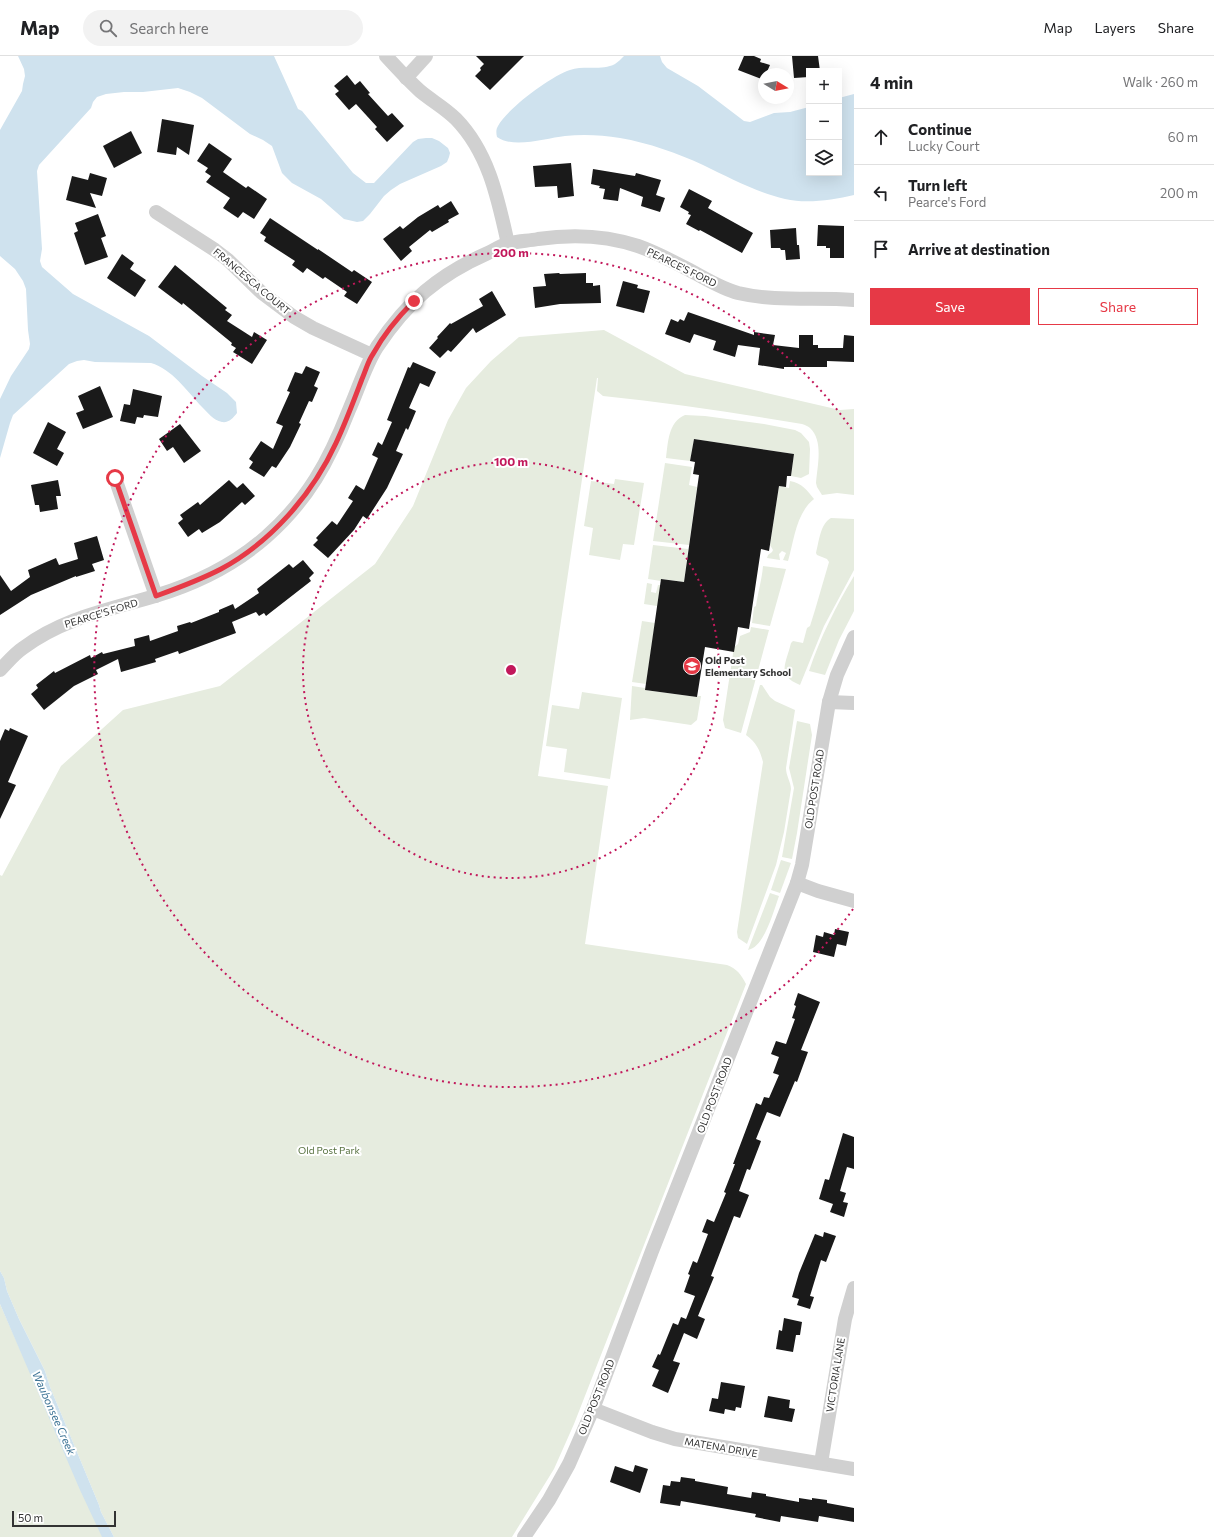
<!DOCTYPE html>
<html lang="en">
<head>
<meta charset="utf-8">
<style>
  :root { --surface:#fff; --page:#f2f2f2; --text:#202124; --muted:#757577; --line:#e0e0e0; --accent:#e63946 }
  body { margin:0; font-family:Commissioner,sans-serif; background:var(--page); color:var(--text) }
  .controls { position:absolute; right:12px; top:12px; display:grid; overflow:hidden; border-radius:0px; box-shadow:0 4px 16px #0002 }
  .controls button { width:36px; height:36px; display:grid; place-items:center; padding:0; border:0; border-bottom:1px solid var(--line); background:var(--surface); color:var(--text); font:20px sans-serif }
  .compass { position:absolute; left:758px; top:12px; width:36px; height:36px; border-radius:50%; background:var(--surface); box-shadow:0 4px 16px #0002; rotate:100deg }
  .scale { position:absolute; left:12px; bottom:10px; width:104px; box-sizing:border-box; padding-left:4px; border:2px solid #333; border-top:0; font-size:11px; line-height:14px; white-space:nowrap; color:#333; -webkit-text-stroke:3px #fff; paint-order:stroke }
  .stop { position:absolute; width:12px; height:12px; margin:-9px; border:3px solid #e63946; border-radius:50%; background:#fff }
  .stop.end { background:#e63946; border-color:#fff; box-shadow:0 1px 4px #0008 }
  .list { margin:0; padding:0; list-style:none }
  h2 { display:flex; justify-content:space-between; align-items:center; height:52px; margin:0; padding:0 16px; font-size:17px }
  h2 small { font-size:13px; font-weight:400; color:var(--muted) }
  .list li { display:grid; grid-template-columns:26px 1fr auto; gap:12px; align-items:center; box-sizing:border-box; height:56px; padding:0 16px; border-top:1px solid var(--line) }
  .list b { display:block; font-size:15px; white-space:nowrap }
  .list p { margin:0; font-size:13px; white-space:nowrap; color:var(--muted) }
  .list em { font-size:13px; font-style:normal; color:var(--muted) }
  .actions { display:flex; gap:8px; padding:12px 16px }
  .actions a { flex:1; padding:9px 0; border:1px solid var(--accent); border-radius:0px; text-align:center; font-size:14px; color:var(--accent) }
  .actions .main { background:var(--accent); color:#fff }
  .icon { flex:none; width:22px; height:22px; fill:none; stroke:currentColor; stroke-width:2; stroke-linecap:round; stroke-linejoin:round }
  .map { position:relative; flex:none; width:854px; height:1481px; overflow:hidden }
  header { display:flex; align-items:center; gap:24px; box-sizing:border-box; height:56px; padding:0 20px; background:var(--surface); border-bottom:1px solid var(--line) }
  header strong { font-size:19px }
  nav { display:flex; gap:22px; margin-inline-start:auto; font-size:14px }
  .search { width:280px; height:36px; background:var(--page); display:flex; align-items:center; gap:10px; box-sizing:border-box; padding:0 14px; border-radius:22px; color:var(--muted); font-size:15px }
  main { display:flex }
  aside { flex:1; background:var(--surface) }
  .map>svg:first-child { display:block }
  .green { fill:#e6ecdf }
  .water { fill:#cfe2ee }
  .building { fill:#1a1a1a }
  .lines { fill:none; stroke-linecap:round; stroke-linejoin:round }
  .minor { stroke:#d0d0d0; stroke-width:14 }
  .route { stroke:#e63946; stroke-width:5 }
  .ring { fill:none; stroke:#c2185b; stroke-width:2; stroke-dasharray:2 4 }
  .labels { text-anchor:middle; stroke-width:4; stroke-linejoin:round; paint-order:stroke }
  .street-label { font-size:10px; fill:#333; stroke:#fff }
  .poi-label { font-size:10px; font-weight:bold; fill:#333; stroke:#fff; text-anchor:start }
  .park-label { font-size:10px; fill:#56703f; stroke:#fff }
  .water-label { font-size:11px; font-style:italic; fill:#3f7597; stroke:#fff }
  .centre { fill:#c2185b; stroke:#fff; stroke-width:2 }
  .ring-label { font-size:12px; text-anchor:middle; font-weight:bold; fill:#c2185b; stroke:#fff; stroke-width:4; stroke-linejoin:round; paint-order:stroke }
</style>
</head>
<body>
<header>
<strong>Map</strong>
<div class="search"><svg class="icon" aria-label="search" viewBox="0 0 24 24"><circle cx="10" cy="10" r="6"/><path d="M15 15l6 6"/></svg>Search here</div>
<nav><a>Map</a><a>Layers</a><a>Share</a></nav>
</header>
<main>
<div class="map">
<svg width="854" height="1481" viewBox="0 0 854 1481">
  <rect width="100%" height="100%" fill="#fff"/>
  <g class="green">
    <path d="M 604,274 L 685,318 L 840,354 L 854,353 L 854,439 L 837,437 L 822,439 L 817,431 L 816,427 C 817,411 824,385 810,372 C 808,370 805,369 802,368 C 736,357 670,347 603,340 L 597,335 L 598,322 L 597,322 L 538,720 L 608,730 L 585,888 L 727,909 C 737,913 741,918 746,928 L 574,1368 L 554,1413 L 512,1481 L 114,1481 L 101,1456 L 99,1449 L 50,1331 L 45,1315 L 19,1263 L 7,1235 L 4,1222 L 0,1215 L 0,819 L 2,820 L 61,710 L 123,654 L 220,630 L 375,508 L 413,450 L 448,364 L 466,332 L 491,305 L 519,281 Z"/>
    <path d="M 685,359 L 705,360 L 764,368 L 795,374 L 801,377 L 809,386 L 810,393 L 809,418 L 801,422 L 791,420 L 794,398 L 694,383 L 690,405 L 666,402 C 668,387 668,366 685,359 Z"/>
    <path d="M 665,407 L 692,411 L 689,429 L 697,431 L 689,489 L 653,485 Z"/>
    <path d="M 615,423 L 644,427 L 634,489 L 623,488 L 620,504 L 589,499 L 593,472 L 584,470 L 591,425 L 614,428 Z"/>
    <path d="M 790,425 C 802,427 807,434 814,443 C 796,457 794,485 788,505 L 783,504 L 786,497 L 782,495 L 779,498 L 780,504 L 767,502 L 768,499 L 772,496 L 773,494 L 770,489 L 779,430 L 789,432 Z"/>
    <path d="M 831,462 L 854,463 L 854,514 L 824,570 L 800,629 C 776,619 786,608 791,587 L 793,585 L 803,587 L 807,572 L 810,570 L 815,554 L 829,506 L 827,503 L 817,499 L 816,497 C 819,486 820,468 831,462 Z"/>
    <path d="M 653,489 L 688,493 L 684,526 L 662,523 L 661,525 L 648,523 Z"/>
    <path d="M 763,510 L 786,513 L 770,570 L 752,567 L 754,551 L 756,550 C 758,536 762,523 763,510 Z"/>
    <path d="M 854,520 L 854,555 L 839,584 L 825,619 L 809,615 C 820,582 836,550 854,520 Z"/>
    <path d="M 647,527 L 652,528 L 651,536 L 656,537 L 658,529 L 661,529 L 657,550 L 644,548 Z"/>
    <path d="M 642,565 L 655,567 L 646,628 L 632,626 Z"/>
    <path d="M 751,571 L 769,574 L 741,677 L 725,672 L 723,664 L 734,591 L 738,588 L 740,580 L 750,576 Z"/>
    <path d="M 760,629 L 762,629 L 770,641 L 775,645 L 795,654 L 786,712 C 786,720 791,726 791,733 L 784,776 L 776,809 L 747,888 L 738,882 L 737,876 L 763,706 C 760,694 756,686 746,679 Z"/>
    <path d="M 632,630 L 645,632 L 645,634 L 697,641 L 698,640 L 701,640 L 697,664 L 691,669 L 644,662 L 630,664 Z"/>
    <path d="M 582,636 L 622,642 L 610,723 L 564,716 L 567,693 L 546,690 L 552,649 L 579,653 Z"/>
    <path d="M 797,665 L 810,668 L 812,679 L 797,777 L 792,803 L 782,801 L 794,732 L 789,712 Z"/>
    <path d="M 781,804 L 791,807 L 780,837 L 771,834 Z"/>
    <path d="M 770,837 L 779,840 C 774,854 764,892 748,894 Z"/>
    <path d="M 0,1248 L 103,1481 L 0,1481 Z"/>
  </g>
  <g class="water">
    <path d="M 18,0 L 274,0 L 298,53 L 302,55 L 353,117 L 366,127 L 374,127 L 413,86 L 418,83 L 426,82 L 432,82 L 439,85 L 448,92 L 450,97 L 449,101 L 447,106 L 441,110 L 400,128 L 391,134 L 384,140 L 370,158 L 363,165 L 357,166 L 344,163 L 321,143 L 292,127 L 282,117 L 272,90 L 263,84 L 250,78 L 202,42 L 190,36 L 178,32 L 143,36 L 124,36 L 106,38 L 97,41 L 93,46 L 91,52 L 39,109 L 37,115 L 42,193 L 40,205 L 42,211 L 73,238 L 149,280 L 202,320 L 227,337 L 236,346 L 237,357 C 233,362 229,367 222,366 C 213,364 208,357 202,351 C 187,335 172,313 151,307 L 95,306 L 84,304 L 77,305 L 69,308 L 13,359 L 10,367 L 0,402 L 0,343 L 11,320 L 29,293 L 30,288 L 28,274 L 26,233 L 23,225 L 15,213 L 0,200 L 0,74 L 22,35 L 23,28 L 25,20 L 24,13 Z"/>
    <path d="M 624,0 L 660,0 L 662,6 L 667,12 L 698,30 L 744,65 L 750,66 L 774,57 L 790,56 L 809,51 L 809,117 L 839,117 L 839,42 L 854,38 L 854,139 C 832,144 807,148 785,143 C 756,136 730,122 703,109 C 677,97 649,87 620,82 C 602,79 583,78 565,80 C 546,82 514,93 497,81 C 496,77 496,73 498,70 C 508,52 551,20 570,14 C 584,9 602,15 615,8 C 618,6 621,3 624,0 Z"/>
    <path d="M 0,1215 L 4,1222 L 7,1235 L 19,1263 L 45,1315 L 50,1331 L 99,1449 L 101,1456 L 114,1481 L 102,1481 L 80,1434 L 0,1248 Z"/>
  </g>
  <g class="building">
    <path d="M 476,0 L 524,0 L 490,34 L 475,20 L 481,14 L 480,12 L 484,8 Z"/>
    <path d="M 744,0 L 754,0 L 761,3 L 760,6 L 770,9 L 766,18 L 764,18 L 764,24 L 738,14 Z"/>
    <path d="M 792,0 L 818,0 L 820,15 L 809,15 L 809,21 L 794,22 Z"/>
    <path d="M 347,19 L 355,29 L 360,25 L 370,37 L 368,38 L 388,60 L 392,57 L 404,70 L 387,86 L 375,73 L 377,71 L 356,48 L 349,54 L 335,38 L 339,35 L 334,30 Z"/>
    <path d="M 162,63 L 194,69 L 189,99 L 177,91 L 176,99 L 157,96 Z"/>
    <path d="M 131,75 L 142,97 L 114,112 L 103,90 Z"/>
    <path d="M 209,87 L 232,103 L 223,116 L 246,132 L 248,130 L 267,143 L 254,163 L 243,156 L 238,162 L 223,152 L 230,142 L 206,126 L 211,120 L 205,116 L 208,112 L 197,105 Z"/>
    <path d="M 571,107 L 574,140 L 558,142 L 557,130 L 535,131 L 533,110 Z"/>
    <path d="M 593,113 L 635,120 L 636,117 L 661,124 L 656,139 L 665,142 L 660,156 L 641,150 L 643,141 L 620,132 L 618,145 L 603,143 L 605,133 L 599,132 L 600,130 L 591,128 Z"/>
    <path d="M 90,117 L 107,122 L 102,140 L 90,137 L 96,152 L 66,144 L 72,120 L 88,124 Z"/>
    <path d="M 689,133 L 712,145 L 708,152 L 753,177 L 742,197 L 700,174 L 699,175 L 686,168 L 691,159 L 688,158 L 689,156 L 680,151 Z"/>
    <path d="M 451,145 L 459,158 L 448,164 L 449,166 L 432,176 L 430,174 L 409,191 L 412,195 L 401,205 L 383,183 L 400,170 L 403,173 L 418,161 L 438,149 L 440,152 Z"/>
    <path d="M 98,158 L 106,180 L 101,182 L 108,201 L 85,209 L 74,177 L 78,175 L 75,167 Z"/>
    <path d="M 270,162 L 318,194 L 318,193 L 352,216 L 354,214 L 372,226 L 357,248 L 344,240 L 347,236 L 325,221 L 323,223 L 307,212 L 303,217 L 292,209 L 295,205 L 264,185 L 266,181 L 260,177 Z"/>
    <path d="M 818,169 L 844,170 L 844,202 L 830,202 L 830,192 L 826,192 L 826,190 L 817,190 Z"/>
    <path d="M 796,172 L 797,189 L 799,189 L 800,203 L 786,204 L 785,194 L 781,194 L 780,192 L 771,192 L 770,174 Z"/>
    <path d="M 122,198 L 134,207 L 130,213 L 146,224 L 135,241 L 107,222 Z"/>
    <path d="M 175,209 L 227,252 L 225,254 L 232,259 L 227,265 L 252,281 L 254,276 L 267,284 L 252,308 L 233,296 L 236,292 L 231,289 L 232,287 L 183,247 L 182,249 L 158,231 Z"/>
    <path d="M 559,217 L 560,218 L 586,217 L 586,227 L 593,227 L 593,230 L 600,229 L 601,247 L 560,248 L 535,252 L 533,231 L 546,230 L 544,218 Z"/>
    <path d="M 623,225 L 638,229 L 637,232 L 650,235 L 644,257 L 616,250 Z"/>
    <path d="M 492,235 L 506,259 L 476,277 L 473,272 L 451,296 L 448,294 L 440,302 L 429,292 L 438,282 L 437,281 L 450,267 L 451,268 L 483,250 L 479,243 Z"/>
    <path d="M 688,256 L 754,279 L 754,276 L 775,279 L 773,289 L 799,292 L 799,279 L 813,279 L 813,289 L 818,289 L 818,292 L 843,292 L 844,279 L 854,280 L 854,306 L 827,305 L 827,311 L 784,311 L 784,313 L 758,309 L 760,292 L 738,289 L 735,301 L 713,294 L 716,285 L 694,278 L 690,287 L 665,278 L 671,263 L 678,266 L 680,263 L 684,265 Z"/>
    <path d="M 413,306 L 436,316 L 429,331 L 420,327 L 409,352 L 416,355 L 408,374 L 406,372 L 396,395 L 403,398 L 387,432 L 367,463 L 363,460 L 354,474 L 328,502 L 313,489 L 318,484 L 316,482 L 332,465 L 337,469 L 353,445 L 348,442 L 356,429 L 364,434 L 378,402 L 372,399 L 378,386 L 382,389 L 392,366 L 387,364 L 408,311 L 410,312 Z"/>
    <path d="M 306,310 L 320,316 L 314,330 L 318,332 L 312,346 L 309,345 L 299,367 L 301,368 L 290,391 L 276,412 L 272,410 L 264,421 L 249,412 L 253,406 L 249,403 L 261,385 L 273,393 L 283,370 L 276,367 L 290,336 L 287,335 L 295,316 L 302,318 Z"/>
    <path d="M 100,330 L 113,361 L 83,373 L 76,357 L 84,354 L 78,340 Z"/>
    <path d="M 133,333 L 162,340 L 158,361 L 144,359 L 143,362 L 137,361 L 135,368 L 120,365 L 124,348 L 130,349 Z"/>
    <path d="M 48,366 L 66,376 L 57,393 L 64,397 L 57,410 L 33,397 Z"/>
    <path d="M 180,368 L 201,395 L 184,407 L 173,391 L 167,395 L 159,383 Z"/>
    <path d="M 694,383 L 794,398 L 791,420 L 787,420 L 786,431 L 779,430 L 769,495 L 761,493 L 749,573 L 738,571 L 734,596 L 705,591 L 697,641 L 645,634 L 661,523 L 684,526 L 699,419 L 693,418 L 695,406 L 690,405 Z"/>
    <path d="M 58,424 L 61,440 L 56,440 L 58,453 L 40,456 L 39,449 L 35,449 L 31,429 Z"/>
    <path d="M 229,424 L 237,432 L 243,427 L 255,440 L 245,449 L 242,446 L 220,466 L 202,477 L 199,473 L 188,481 L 178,467 L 183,463 L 180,459 L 198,446 L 200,449 Z"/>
    <path d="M 97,480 L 104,504 L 92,508 L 95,515 L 76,521 L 76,520 L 31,539 L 0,559 L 0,519 L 11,535 L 30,521 L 28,514 L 56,502 L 59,509 L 78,503 L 74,487 Z"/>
    <path d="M 303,504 L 314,517 L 309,522 L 311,525 L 266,560 L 264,557 L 259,560 L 256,556 L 232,566 L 236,577 L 179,598 L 178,595 L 155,603 L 156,606 L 121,616 L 118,603 L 96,614 L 98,618 L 74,630 L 44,654 L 31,638 L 38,632 L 36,629 L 54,615 L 55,617 L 90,599 L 91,602 L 102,596 L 103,598 L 135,590 L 134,583 L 149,579 L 150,585 L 178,575 L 177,570 L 190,566 L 191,567 L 219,556 L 219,554 L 233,548 L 235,553 L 259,537 L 257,533 L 289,508 L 293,512 Z"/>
    <path d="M 10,672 L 28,680 L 8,726 L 16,729 L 0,763 L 0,685 L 5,673 L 9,675 Z"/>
    <path d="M 835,873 L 849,876 L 846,890 L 837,888 L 834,901 L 813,896 L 816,879 L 823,881 L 824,876 L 834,879 Z"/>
    <path d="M 798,937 L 820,946 L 801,994 L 808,996 L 797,1026 L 795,1025 L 780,1061 L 767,1056 L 756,1083 L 761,1085 L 760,1088 L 750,1114 L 747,1113 L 739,1135 L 749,1139 L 740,1162 L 734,1160 L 711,1220 L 714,1221 L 698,1260 L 705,1263 L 697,1283 L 684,1277 L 673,1305 L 680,1307 L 668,1337 L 652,1330 L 659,1314 L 652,1311 L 658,1298 L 660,1299 L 673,1267 L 678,1269 L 681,1261 L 686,1263 L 695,1240 L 684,1236 L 690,1219 L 688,1218 L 693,1205 L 697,1207 L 708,1178 L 702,1176 L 707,1163 L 714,1166 L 726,1137 L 724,1136 L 735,1108 L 733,1108 L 756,1047 L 761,1049 L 764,1041 L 769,1042 L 779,1019 L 773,1017 L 779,1001 L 771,998 L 776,985 L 786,988 L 795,963 L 792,962 L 796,950 L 794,949 Z"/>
    <path d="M 843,1077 L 854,1081 L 854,1113 L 847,1111 L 840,1135 L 846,1137 L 843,1146 L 848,1147 L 844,1161 L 830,1156 L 833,1148 L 819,1143 L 825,1123 L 829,1124 Z"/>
    <path d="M 824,1176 L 836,1180 L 826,1206 L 821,1204 L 810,1240 L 814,1241 L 810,1253 L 797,1249 L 799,1243 L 792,1241 L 799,1217 L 815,1178 L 823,1181 Z"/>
    <path d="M 784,1262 L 802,1266 L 800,1279 L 796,1279 L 793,1296 L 776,1293 L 779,1274 L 782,1275 Z"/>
    <path d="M 721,1326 L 745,1330 L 741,1352 L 736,1351 L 735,1355 L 725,1353 L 724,1358 L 709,1355 L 712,1342 L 718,1343 Z"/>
    <path d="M 768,1340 L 790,1344 L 789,1352 L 795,1353 L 792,1366 L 764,1361 Z"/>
    <path d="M 635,1409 L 648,1413 L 640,1437 L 610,1426 L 615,1410 L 633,1416 Z"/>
    <path d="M 681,1421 L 695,1423 L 695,1425 L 728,1431 L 727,1438 L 751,1442 L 752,1436 L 766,1438 L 766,1440 L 799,1446 L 799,1442 L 812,1444 L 812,1442 L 827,1444 L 827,1447 L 854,1452 L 854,1466 L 819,1460 L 818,1466 L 781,1460 L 780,1466 L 755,1461 L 756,1458 L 681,1445 L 680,1450 L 660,1447 L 663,1429 L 670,1430 L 671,1425 L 680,1426 Z"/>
  </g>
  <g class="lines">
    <g class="minor">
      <path d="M 386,0 C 397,12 408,24 420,35 C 432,45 445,52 456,63 C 489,97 498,143 508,188"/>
      <path d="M 406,22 L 426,0"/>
      <path d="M 156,156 L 215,194 L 228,204 L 262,237 L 294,261 L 313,272 L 372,299"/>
      <path d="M 115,422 L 156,540"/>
      <path d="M 0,614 C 7,607 14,598 23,592 C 63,562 108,554 155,540 C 195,528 234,509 266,481 C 308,444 329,405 349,354 C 358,334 365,310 377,291 C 407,246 438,219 488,197 C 494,194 500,190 507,188 C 517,185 528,185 538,183 C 572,178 605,179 638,190 C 658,197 676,207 695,217 C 708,224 723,233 738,237 C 776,246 815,241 854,244"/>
      <path d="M 829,646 L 854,647"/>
      <path d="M 797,827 L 818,835 L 854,845"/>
      <path d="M 593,1353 L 652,1376 L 675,1383 L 854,1413"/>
      <path d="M 821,1407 L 845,1263 L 854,1232"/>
      <path d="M 524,1481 L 549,1444 L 569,1408 L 593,1353 L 652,1195 L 797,827 L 802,809 L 829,646 L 837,619 L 854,581"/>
    </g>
  </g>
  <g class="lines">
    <path class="route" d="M 115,422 L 156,540 C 178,532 200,524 221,513 C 271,486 312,439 336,387 C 346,366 354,344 362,323 C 366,314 368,305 373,298 C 384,278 398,261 414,245"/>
  </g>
  <g class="ring">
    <circle cx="511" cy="614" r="208"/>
    <path d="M853 853A417 417 0 1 1 853 375"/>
  </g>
  <defs>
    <symbol id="school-disc" viewBox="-11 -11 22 22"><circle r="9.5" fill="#e63946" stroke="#fff"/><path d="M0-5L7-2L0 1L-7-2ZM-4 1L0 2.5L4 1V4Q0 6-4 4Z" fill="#fff"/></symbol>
  </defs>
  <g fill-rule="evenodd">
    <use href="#school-disc" x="682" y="600" width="20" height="20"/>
  </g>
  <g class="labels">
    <g class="street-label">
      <text transform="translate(682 211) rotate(26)" y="4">PEARCE'S FORD</text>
      <text transform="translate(252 225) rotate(40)" y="4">FRANCESCA COURT</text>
      <text transform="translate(101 557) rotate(-17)" y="4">PEARCE'S FORD</text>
      <text transform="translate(814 733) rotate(-81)" y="4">OLD POST ROAD</text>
      <text transform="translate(714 1039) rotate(-69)" y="4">OLD POST ROAD</text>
      <text transform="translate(835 1319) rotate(-81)" y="4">VICTORIA LANE</text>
      <text transform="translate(596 1341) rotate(-68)" y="4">OLD POST ROAD</text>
      <text transform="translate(721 1391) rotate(10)" y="4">MATENA DRIVE</text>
    </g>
    <g class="poi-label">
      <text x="705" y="608">Old Post<tspan x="705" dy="12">Elementary School</tspan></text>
    </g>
    <g class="park-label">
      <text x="329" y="1098">Old Post Park</text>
    </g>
    <g class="water-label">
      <text transform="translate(54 1357) rotate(66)" y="4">Waubonsee Creek</text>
    </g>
  </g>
  <circle cx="511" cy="614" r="6" class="centre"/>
  <g class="ring-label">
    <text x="511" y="201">200 m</text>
    <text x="511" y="410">100 m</text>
  </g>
</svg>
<div class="controls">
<button>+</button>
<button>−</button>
<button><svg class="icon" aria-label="layers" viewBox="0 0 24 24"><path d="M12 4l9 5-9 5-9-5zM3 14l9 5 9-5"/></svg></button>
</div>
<svg class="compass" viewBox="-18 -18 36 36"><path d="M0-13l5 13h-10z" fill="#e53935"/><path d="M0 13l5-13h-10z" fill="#757577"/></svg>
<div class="scale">50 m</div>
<div class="stop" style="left:115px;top:422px"></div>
<div class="stop end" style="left:414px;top:245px"></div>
</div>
<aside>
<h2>4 min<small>Walk · 260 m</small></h2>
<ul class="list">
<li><svg class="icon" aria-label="ahead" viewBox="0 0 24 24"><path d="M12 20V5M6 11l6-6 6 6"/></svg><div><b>Continue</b><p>Lucky Court</p></div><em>60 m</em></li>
<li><svg class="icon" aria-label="left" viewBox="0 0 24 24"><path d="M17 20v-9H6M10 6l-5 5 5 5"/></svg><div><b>Turn left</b><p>Pearce's Ford</p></div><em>200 m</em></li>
<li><svg class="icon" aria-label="arrive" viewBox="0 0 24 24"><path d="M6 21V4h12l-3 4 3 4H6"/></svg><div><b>Arrive at destination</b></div></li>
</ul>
<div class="actions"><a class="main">Save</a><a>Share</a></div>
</aside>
</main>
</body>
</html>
